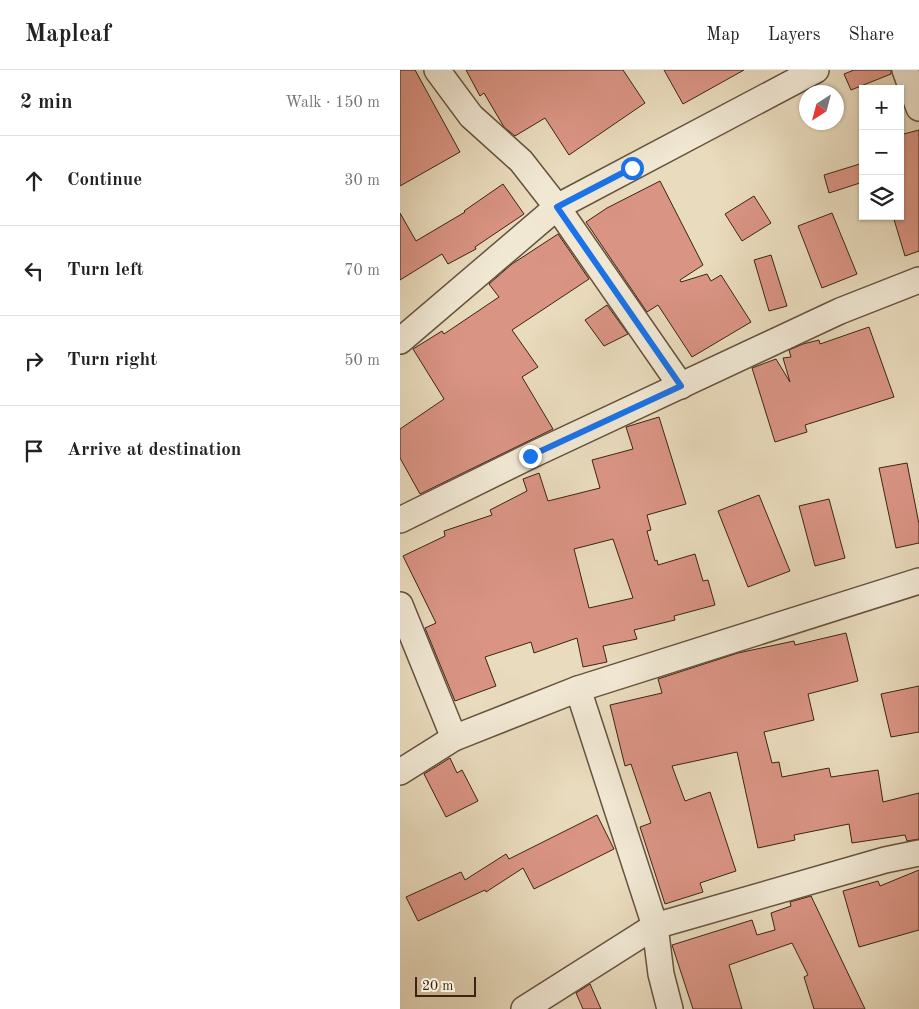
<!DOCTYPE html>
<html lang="en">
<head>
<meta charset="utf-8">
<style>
  :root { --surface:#fff; --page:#f2f2f2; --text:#222; --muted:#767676; --line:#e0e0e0 }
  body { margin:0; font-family:"Old Standard TT",serif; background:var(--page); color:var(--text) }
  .controls { position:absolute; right:15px; top:15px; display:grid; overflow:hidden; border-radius:0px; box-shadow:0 1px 4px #0004 }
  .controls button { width:45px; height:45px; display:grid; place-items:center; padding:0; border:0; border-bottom:1px solid var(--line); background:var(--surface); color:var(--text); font:25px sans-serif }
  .compass { position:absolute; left:399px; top:15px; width:45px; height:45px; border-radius:50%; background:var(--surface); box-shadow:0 1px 4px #0004; rotate:216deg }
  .scale { position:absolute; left:15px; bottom:12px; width:61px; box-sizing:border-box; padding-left:5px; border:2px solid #3b2413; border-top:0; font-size:14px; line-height:18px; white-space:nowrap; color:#3b2413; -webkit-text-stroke:4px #f1e8d4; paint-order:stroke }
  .stop { position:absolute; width:15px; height:15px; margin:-11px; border:4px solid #1a73e8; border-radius:50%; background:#fff }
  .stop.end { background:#1a73e8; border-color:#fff; box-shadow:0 1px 5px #0008 }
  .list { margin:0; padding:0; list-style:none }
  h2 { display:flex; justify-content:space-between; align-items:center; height:65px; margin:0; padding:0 20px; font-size:21px }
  h2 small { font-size:16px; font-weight:400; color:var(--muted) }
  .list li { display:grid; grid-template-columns:32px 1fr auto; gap:15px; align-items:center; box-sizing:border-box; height:90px; padding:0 20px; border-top:1px solid var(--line) }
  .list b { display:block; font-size:19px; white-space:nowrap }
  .list em { font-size:16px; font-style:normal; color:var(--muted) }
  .icon { flex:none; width:28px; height:28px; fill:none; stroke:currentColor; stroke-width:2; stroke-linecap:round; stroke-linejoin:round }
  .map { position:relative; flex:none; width:519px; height:939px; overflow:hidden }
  header { display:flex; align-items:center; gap:30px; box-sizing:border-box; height:70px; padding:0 25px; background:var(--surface); border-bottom:1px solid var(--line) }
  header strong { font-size:24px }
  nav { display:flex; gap:28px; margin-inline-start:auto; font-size:18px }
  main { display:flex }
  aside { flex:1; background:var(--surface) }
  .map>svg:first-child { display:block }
  .building { fill:#da9484; stroke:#3b2413; fill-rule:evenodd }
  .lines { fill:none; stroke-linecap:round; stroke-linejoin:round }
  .street-casing { stroke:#66523e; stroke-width:28 }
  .street { stroke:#f1e8d4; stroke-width:25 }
  .route { stroke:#1a73e8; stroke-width:6 }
</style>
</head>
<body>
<header>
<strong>Mapleaf</strong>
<nav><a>Map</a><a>Layers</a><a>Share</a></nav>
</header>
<main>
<aside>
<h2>2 min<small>Walk · 150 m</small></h2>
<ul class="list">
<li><svg class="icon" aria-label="ahead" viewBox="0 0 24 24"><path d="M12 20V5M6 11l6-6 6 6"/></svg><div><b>Continue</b></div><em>30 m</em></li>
<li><svg class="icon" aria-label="left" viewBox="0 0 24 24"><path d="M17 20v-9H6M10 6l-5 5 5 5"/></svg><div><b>Turn left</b></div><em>70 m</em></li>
<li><svg class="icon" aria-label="right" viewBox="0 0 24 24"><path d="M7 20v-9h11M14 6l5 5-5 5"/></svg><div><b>Turn right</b></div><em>50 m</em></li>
<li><svg class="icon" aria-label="arrive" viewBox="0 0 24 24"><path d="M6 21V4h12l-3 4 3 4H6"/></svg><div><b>Arrive at destination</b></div></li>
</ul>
</aside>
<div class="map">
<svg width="519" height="939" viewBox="0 0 519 939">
  <rect width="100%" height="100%" fill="#e9dbbd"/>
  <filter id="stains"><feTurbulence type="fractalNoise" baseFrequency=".004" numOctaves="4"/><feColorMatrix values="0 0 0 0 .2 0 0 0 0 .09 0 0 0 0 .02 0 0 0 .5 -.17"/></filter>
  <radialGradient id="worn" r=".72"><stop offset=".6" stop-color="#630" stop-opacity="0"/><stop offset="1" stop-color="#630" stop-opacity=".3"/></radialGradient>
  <g class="building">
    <path d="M 0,0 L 15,0 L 60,82 L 0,116 Z"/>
    <path d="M 66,0 L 223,0 L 245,33 L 169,85 L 145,48 L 115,66 L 104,57 L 84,23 L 80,26 Z"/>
    <path d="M 264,0 L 344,0 L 283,34 Z"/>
    <path d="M 454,0 L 491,0 L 491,4 L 451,20 L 444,4 Z"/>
    <path d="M 519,60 L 519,181 L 505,186 L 493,146 L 500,146 L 500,65 Z"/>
    <path d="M 463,93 L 463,112 L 429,123 L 424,105 Z"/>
    <path d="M 260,111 L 303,195 L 280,210 L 281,212 L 307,204 L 311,211 L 321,205 L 351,252 L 292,287 L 258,235 L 247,242 L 186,152 L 207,138 Z"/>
    <path d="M 103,114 L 124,144 L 75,177 L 76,179 L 48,194 L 42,184 L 0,210 L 0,143 L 16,171 L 65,142 L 64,141 Z"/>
    <path d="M 354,126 L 371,153 L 342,171 L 325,144 Z"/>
    <path d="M 432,143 L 457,204 L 422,218 L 398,156 Z"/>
    <path d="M 158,164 L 189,209 L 112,260 L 138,297 L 122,307 L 153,359 L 20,424 L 0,388 L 0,359 L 44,329 L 13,279 L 42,261 L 44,264 L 99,227 L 89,214 L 112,194 Z"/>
    <path d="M 371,185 L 387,236 L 369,241 L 354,190 Z"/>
    <path d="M 207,235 L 228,264 L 204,276 L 185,250 Z"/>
    <path d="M 469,257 L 494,327 L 405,355 L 407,362 L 375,372 L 352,298 L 376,289 L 390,312 L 383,288 L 391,287 L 389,280 L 403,274 L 419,270 L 420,274 Z"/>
    <path d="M 259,347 L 286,434 L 247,445 L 251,460 L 247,461 L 255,491 L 257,490 L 258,495 L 295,484 L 303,511 L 308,510 L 315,535 L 274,546 L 275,550 L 234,560 L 237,569 L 203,576 L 207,592 L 183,597 L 177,568 L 134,583 L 131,572 L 85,587 L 96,616 L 55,631 L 25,558 L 36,553 L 3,486 L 45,466 L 44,461 L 92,445 L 90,440 L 127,421 L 123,409 L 139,403 L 148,431 L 200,418 L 192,390 L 233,379 L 226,357 ZM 213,469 L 233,528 L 189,538 L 174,479 Z"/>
    <path d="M 507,393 L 519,454 L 519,473 L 496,478 L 479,398 Z"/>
    <path d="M 359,425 L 390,501 L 348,517 L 318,441 Z"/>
    <path d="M 429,429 L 445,488 L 415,496 L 399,436 Z"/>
    <path d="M 446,563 L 458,611 L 408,624 L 414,650 L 364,662 L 372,693 L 379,692 L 382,707 L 429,698 L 431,707 L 478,700 L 483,732 L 519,723 L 519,769 L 507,771 L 505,765 L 452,773 L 449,754 L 394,765 L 395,770 L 358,778 L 337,682 L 272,696 L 285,731 L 310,722 L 336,801 L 300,813 L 303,822 L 265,834 L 240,757 L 251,753 L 231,694 L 225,696 L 210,635 L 262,623 L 258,609 L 338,583 L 394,571 L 395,575 Z"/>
    <path d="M 519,616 L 519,662 L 491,667 L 481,624 Z"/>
    <path d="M 50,688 L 57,703 L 62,700 L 78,731 L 46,747 L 24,704 Z"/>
    <path d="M 197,745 L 214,779 L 134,819 L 123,798 L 86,822 L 85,820 L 18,851 L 6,827 L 61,802 L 65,810 L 106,784 L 109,789 Z"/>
    <path d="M 519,800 L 519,860 L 459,877 L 443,821 L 478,811 L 480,816 Z"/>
    <path d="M 411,826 L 465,939 L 414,939 L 404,907 L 408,905 L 392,873 L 329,895 L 342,939 L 293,939 L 272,875 L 352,850 L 357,865 L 375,860 L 371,843 L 391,836 L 390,832 Z"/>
    <path d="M 190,914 L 201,939 L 183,939 L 176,923 Z"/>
  </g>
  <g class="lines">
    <defs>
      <g id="street">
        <path d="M 37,0 L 71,46 L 121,91 L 157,137 L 416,0"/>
        <path d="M 505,0 L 519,38"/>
        <path d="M 0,271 L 157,137 L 281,316"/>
        <path d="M 0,450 L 130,386 L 440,241 L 519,210"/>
        <path d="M 0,535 L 54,668"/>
        <path d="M 178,619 L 255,856 L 261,904 L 270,939"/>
        <path d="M 0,702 L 54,668 L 178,619 L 519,511"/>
        <path d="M 124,939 L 255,856 L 485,790 L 519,783"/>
      </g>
    </defs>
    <use href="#street" class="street-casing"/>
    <use href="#street" class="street"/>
  </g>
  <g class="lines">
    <path class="route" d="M 130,386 L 281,316 L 157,137 L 232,98"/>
  </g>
  <rect width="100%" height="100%" filter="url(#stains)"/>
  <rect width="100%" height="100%" fill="url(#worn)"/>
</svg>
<div class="controls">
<button>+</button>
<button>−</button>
<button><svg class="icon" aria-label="layers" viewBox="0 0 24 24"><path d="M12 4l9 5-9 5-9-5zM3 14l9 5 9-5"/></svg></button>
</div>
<svg class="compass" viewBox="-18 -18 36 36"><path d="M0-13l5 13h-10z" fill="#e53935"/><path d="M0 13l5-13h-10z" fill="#767676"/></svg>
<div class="scale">20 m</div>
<div class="stop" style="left:232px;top:98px"></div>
<div class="stop end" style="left:130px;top:386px"></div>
</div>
</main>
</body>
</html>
